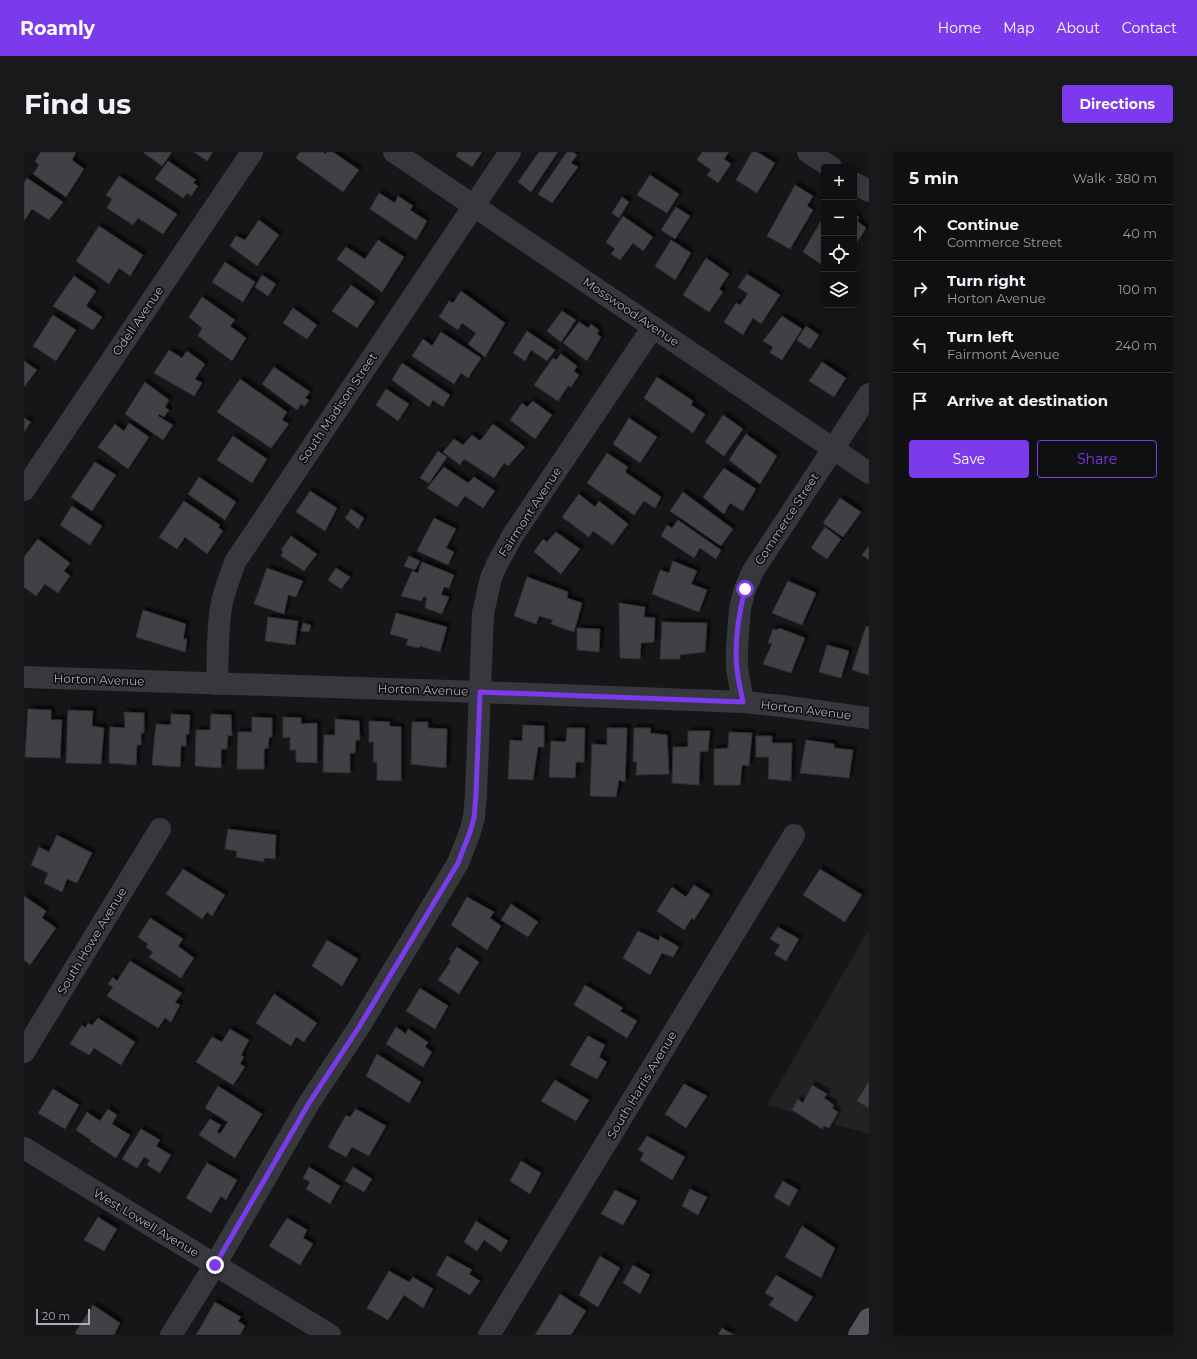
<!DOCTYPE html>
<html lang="en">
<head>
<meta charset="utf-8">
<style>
  :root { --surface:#101012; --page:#19191b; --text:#f1f3f6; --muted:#9c9d9f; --line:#303032; --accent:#7c3aed }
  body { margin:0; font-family:Montserrat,sans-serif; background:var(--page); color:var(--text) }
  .controls { position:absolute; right:12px; top:12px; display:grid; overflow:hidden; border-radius:4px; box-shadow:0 2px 10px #0003 }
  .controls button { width:36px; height:36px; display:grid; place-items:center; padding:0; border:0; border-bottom:1px solid var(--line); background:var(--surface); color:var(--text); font:20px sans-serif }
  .scale { position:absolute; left:12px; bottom:10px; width:54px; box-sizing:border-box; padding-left:4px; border:2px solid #a8adb8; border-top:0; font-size:11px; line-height:14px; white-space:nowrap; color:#a8adb8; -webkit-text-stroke:3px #111113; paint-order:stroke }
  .stop { position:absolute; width:12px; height:12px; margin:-9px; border:3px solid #7c3aed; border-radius:50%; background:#fff }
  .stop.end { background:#7c3aed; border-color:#fff; box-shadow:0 1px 4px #0008 }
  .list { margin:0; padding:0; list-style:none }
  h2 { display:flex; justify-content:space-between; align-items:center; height:52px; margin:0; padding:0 16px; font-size:17px }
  h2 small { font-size:13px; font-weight:400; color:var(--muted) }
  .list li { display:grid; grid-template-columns:26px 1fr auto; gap:12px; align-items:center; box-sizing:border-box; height:56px; padding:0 16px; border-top:1px solid var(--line) }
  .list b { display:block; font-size:15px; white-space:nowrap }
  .list p { margin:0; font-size:13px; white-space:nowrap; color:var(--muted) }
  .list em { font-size:13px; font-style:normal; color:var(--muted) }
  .actions { display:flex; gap:8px; padding:12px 16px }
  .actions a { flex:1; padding:9px 0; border:1px solid var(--accent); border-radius:4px; text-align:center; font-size:14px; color:var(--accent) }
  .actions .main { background:var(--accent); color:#fff }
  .icon { flex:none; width:22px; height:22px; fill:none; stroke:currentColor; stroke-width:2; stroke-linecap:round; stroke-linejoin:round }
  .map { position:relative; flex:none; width:845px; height:1183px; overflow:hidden; border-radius:4px }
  header { display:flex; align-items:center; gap:24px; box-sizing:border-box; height:56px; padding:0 20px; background:var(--accent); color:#fff }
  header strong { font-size:19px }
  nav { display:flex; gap:22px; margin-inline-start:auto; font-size:14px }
  .intro { display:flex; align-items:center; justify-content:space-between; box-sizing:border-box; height:96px; padding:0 24px }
  h1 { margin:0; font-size:28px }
  .button { padding:10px 18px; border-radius:4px; background:var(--accent); color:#fff; font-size:14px; font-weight:700 }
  main { display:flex; gap:24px; padding:0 24px }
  aside { flex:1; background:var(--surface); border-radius:4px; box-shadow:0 2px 10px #0003 }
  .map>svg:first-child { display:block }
  .built { fill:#222225 }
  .building { fill:#404145; stroke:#303034; filter:url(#shadow) }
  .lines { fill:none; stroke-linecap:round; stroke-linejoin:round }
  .minor { stroke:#37383d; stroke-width:22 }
  .major { stroke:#53555c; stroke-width:22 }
  .route { stroke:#7c3aed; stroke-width:5 }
  .labels { text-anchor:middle; stroke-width:3.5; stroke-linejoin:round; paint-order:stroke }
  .street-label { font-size:12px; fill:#a8adb8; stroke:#111113 }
</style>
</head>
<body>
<header>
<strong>Roamly</strong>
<nav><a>Home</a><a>Map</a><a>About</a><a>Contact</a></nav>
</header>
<div class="intro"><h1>Find us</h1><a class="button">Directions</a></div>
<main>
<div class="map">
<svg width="845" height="1183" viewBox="0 0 845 1183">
  <defs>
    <filter id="shadow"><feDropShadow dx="3.5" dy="-3.5" stdDeviation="1" flood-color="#0009"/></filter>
  </defs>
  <rect width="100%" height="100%" fill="#161618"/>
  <path class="built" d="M 845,777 L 845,982 L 743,953 Z"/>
  <g class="building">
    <path d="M 17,0 L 52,0 L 48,8 L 60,17 L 42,45 L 9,22 L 15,13 L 11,9 Z"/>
    <path d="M 121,0 L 148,0 L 138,14 L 120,1 Z"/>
    <path d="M 170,0 L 189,0 L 183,9 Z"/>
    <path d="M 276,0 L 299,0 L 301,2 L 303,0 L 309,0 L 335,18 L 319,40 L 272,6 Z"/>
    <path d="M 434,0 L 458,0 L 448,15 L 432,4 Z"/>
    <path d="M 515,0 L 534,0 L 507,40 L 494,30 Z"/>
    <path d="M 543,0 L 549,0 L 553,3 L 547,11 L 554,15 L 528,51 L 514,42 Z"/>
    <path d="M 678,0 L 705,0 L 700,7 L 707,12 L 694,31 L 683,23 L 687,18 L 673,8 Z"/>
    <path d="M 728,0 L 733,0 L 751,11 L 733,41 L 712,28 Z"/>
    <path d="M 144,9 L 172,28 L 169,31 L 174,34 L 167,44 L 163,41 L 159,46 L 131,27 Z"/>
    <path d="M 626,23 L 655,42 L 643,61 L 613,43 Z"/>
    <path d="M 95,24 L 153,62 L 139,82 L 114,66 L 109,73 L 83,56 L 88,47 L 82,43 Z"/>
    <path d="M 3,26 L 39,50 L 25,68 L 8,57 L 0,69 L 0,31 Z"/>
    <path d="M 771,33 L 789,44 L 783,54 L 789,58 L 766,97 L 743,84 Z"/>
    <path d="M 355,41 L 371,51 L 374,44 L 389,54 L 386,58 L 403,69 L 392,88 L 346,57 Z"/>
    <path d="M 598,45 L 605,50 L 595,66 L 588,61 Z"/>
    <path d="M 652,55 L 666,64 L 651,87 L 637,78 Z"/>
    <path d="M 830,62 L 835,65 L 833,69 L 842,76 L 832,92 L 830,91 Z"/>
    <path d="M 599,64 L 629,85 L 619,99 L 609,91 L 596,108 L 587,102 L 591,97 L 582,90 Z"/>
    <path d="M 800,64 L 800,114 L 779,100 Z"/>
    <path d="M 235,68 L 255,83 L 233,114 L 206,94 L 212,84 L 221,88 Z"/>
    <path d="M 75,74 L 119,103 L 106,124 L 95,116 L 85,132 L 52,109 Z"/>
    <path d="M 354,88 L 380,105 L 358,140 L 313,107 L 322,95 L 341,107 Z"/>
    <path d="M 647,88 L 667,101 L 651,128 L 631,114 Z"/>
    <path d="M 682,106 L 705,122 L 695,137 L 699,140 L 685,160 L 659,143 Z"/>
    <path d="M 201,110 L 231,130 L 219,150 L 188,130 Z"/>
    <path d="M 723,122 L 756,143 L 737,172 L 729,166 L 719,183 L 700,170 L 712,151 L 716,153 L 724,142 L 714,135 Z"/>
    <path d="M 238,123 L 252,132 L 244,144 L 231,135 Z"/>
    <path d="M 50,124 L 72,139 L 62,154 L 78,165 L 69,178 L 29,154 Z"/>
    <path d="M 327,133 L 351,150 L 333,176 L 308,159 Z"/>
    <path d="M 437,139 L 481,171 L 461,205 L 444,192 L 452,181 L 438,171 L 434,178 L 415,165 L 425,149 L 429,151 Z"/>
    <path d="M 178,145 L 211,168 L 206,174 L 222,186 L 208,209 L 174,184 L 178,176 L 165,165 Z"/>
    <path d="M 269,156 L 293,173 L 283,187 L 259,171 Z"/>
    <path d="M 538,159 L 552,168 L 537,190 L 523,179 Z"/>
    <path d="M 29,163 L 52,178 L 32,209 L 9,194 Z"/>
    <path d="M 758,164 L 778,177 L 758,208 L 746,201 L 749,195 L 739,189 Z"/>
    <path d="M 555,170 L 564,176 L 567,172 L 575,178 L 573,182 L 577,185 L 563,209 L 539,191 Z"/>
    <path d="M 782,174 L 795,183 L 786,197 L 773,188 Z"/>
    <path d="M 503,179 L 531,198 L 523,209 L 507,198 L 501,209 L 489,201 Z"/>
    <path d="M 417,180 L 457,206 L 444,226 L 437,221 L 430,232 L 388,204 L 399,187 L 408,194 Z"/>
    <path d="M 145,198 L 158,206 L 163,199 L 181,212 L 171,227 L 178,231 L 170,244 L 130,221 Z"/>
    <path d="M 537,202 L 553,214 L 550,219 L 555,223 L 547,235 L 544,234 L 534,249 L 510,233 L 529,206 L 532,208 Z"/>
    <path d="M 0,209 L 13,218 L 0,235 Z"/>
    <path d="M 798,210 L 822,226 L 810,245 L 785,229 Z"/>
    <path d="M 378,211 L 426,243 L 419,255 L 409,248 L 405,255 L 368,228 Z"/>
    <path d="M 250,215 L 286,240 L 281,246 L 285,248 L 281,254 L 277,252 L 273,258 L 238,232 Z"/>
    <path d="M 633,225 L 669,249 L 667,253 L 681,262 L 669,281 L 620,246 Z"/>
    <path d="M 216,227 L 263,260 L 258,268 L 265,272 L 247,296 L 193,260 Z"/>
    <path d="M 121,230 L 145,248 L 141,255 L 145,258 L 140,265 L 135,262 L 134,264 L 149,273 L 139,288 L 101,262 Z"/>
    <path d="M 362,237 L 385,252 L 374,269 L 352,253 Z"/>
    <path d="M 509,249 L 528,263 L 511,287 L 486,268 L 498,251 L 503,255 Z"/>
    <path d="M 699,263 L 719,277 L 700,304 L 681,290 Z"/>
    <path d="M 0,266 L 7,270 L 0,280 Z"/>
    <path d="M 605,266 L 633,285 L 616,311 L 589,292 Z"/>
    <path d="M 105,271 L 125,285 L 104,317 L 74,295 L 91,272 L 100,279 Z"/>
    <path d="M 469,272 L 501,295 L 484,314 L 480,311 L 470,326 L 440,307 L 436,313 L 419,300 L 430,287 L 439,293 L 448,283 L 456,289 Z"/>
    <path d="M 722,282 L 753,304 L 736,332 L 705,308 Z"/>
    <path d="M 209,284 L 243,307 L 228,331 L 193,308 Z"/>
    <path d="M 414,299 L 423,305 L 405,331 L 396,326 Z"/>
    <path d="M 583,301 L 604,315 L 601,320 L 637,345 L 631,356 L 620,349 L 610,363 L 563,331 Z"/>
    <path d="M 71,310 L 92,323 L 68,359 L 47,345 Z"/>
    <path d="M 420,315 L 444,331 L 450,325 L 471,339 L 459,356 L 441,344 L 433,355 L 403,336 Z"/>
    <path d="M 700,316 L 732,337 L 719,359 L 706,351 L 700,362 L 679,345 Z"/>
    <path d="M 175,325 L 212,350 L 201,368 L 164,342 Z"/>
    <path d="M 286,339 L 313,356 L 301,379 L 272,360 Z"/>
    <path d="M 659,340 L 709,377 L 697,394 L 646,359 Z"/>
    <path d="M 555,342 L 571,355 L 575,349 L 604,372 L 589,393 L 569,379 L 565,385 L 538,365 Z"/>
    <path d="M 816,346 L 837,360 L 819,385 L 799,371 Z"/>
    <path d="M 160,349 L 196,373 L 194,375 L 199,379 L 183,402 L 161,385 L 153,397 L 135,385 Z"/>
    <path d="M 48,354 L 78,374 L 66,393 L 36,373 Z"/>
    <path d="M 327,357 L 340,366 L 334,377 L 321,366 Z"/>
    <path d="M 410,366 L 432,377 L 422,396 L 430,400 L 424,413 L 393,399 Z"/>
    <path d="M 654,368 L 697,398 L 692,407 L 676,396 L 670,406 L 637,384 L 643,373 L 648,376 Z"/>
    <path d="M 801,375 L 817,387 L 803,407 L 787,396 Z"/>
    <path d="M 532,380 L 556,397 L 537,422 L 510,400 L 519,387 L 523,390 Z"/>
    <path d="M 267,384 L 293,402 L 280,419 L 257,404 L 259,399 L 257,398 Z"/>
    <path d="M 14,387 L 46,411 L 40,419 L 46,424 L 34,441 L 21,432 L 12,444 L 0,435 L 0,405 Z"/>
    <path d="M 845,394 L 845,408 L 838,403 Z"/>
    <path d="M 385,404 L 396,409 L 391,418 L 380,414 Z"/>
    <path d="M 649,409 L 673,419 L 667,432 L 683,438 L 675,460 L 628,442 L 636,418 L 645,421 Z"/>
    <path d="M 398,410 L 430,423 L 425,436 L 420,435 L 417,443 L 425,445 L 418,462 L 401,456 L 403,446 L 400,444 L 397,449 L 377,444 L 388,419 L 394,421 Z"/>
    <path d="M 243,416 L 279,429 L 272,445 L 264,443 L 260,462 L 230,452 Z"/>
    <path d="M 312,416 L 326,425 L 317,437 L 304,428 Z"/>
    <path d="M 503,425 L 544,440 L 543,446 L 558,451 L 550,480 L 527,472 L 529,468 L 515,464 L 512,472 L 490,464 Z"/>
    <path d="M 764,429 L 792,441 L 778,473 L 748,461 Z"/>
    <path d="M 595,451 L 621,455 L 620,465 L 631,466 L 630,490 L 617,491 L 616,507 L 596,506 Z"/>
    <path d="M 119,458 L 162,472 L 159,487 L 163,487 L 161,500 L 112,485 Z"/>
    <path d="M 372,461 L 423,475 L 416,500 L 396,494 L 395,496 L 382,493 L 384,487 L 366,482 Z"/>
    <path d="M 244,465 L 274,469 L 271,493 L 241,489 Z"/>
    <path d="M 638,470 L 683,471 L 681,500 L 656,503 L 656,507 L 636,507 Z"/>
    <path d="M 279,471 L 287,473 L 285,480 L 277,479 Z"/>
    <path d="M 842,474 L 845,475 L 845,523 L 828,518 Z"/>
    <path d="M 553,476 L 576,477 L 575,500 L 553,498 Z"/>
    <path d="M 755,476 L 781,486 L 767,521 L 739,512 L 748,492 L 744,491 L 749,477 L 753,478 Z"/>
    <path d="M 803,493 L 825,499 L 817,526 L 795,520 Z"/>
    <path d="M 4,557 L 27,558 L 27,568 L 38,568 L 36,606 L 1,605 Z"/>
    <path d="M 44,558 L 69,559 L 68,574 L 80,576 L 77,612 L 42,611 Z"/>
    <path d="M 100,560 L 120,561 L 120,581 L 117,581 L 117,593 L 113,593 L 112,613 L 85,611 L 86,575 L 101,576 Z"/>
    <path d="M 147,562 L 166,563 L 165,582 L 162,582 L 162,594 L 157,594 L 156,615 L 128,613 L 132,572 L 147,573 Z"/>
    <path d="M 187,562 L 207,563 L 208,584 L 204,583 L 203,597 L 197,597 L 197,616 L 171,614 L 172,578 L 186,578 Z"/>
    <path d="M 228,565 L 248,566 L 248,585 L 245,585 L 244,596 L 240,597 L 240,617 L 213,617 L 214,580 L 228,580 Z"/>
    <path d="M 259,565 L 277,566 L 277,572 L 293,571 L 293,611 L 272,610 L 272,598 L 266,598 L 266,585 L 259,586 Z"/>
    <path d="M 311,567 L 335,569 L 336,588 L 332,588 L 331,601 L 326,601 L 326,621 L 299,620 L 300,583 L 311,583 Z"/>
    <path d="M 345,569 L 366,570 L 365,574 L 377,575 L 377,629 L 353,628 L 353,610 L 349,610 L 350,590 L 345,590 Z"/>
    <path d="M 388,570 L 404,570 L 404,576 L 423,577 L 422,616 L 387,612 Z"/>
    <path d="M 499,573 L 520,574 L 520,595 L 514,595 L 509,628 L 484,627 L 486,588 L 498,589 Z"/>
    <path d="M 543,576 L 561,576 L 560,610 L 552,610 L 551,626 L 525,625 L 527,589 L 542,590 Z"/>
    <path d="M 583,576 L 603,576 L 601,630 L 595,628 L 592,645 L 566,644 L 568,592 L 583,593 Z"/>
    <path d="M 610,576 L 627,576 L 626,581 L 643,583 L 645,622 L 612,623 L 613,610 L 609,609 Z"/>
    <path d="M 664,579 L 686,579 L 684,599 L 676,600 L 675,633 L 648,631 L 649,595 L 664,595 Z"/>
    <path d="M 705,580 L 728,581 L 725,614 L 718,613 L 716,633 L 690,633 L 690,597 L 704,596 Z"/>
    <path d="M 732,584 L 748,584 L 748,591 L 768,591 L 767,629 L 744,627 L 745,605 L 732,605 Z"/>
    <path d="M 782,588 L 810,592 L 810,596 L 829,598 L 825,626 L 776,621 Z"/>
    <path d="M 204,677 L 252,683 L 251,707 L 240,706 L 240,710 L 212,705 L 213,699 L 201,697 Z"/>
    <path d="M 33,683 L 68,701 L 53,731 L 43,727 L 38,740 L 20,731 L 24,721 L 7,713 L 15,695 L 25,700 Z"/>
    <path d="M 159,717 L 201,743 L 188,764 L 183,760 L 178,767 L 142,742 Z"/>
    <path d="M 796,717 L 838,743 L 821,770 L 779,743 Z"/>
    <path d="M 670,733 L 686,743 L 670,768 L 668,766 L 660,778 L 633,759 L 648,735 L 662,745 Z"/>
    <path d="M 0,744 L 22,759 L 18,766 L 32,776 L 6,813 L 0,808 Z"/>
    <path d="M 443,745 L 470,760 L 466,766 L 477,774 L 463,798 L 427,773 Z"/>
    <path d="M 487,752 L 514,770 L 504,785 L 477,768 Z"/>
    <path d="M 126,766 L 159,787 L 154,794 L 170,806 L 157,826 L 125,805 L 129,800 L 122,795 L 124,792 L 114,785 Z"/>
    <path d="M 754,775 L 775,787 L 762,809 L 750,802 L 756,793 L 746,787 Z"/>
    <path d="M 614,779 L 635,789 L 636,784 L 655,795 L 649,805 L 638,801 L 626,823 L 599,806 Z"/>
    <path d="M 303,788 L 334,807 L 318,834 L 288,814 Z"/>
    <path d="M 433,795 L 455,810 L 435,842 L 414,828 L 427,809 L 425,807 Z"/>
    <path d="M 106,809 L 158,841 L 151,850 L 156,853 L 147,870 L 141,866 L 134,876 L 83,844 L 89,835 L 84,832 L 89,825 L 93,829 Z"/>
    <path d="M 561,833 L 599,856 L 596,859 L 613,869 L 603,886 L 550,853 Z"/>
    <path d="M 396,836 L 424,854 L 411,877 L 382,859 Z"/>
    <path d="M 250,842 L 293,871 L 280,890 L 272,885 L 267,894 L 232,871 Z"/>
    <path d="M 74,866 L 111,890 L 97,913 L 70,896 L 65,903 L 46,892 L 58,873 L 61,876 L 64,871 L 68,873 Z"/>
    <path d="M 372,875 L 382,882 L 384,877 L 404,890 L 401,895 L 408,900 L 399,915 L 362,892 Z"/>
    <path d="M 206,877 L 225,888 L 217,903 L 220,905 L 216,912 L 221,915 L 209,933 L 172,910 L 188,885 L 198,890 Z"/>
    <path d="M 564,884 L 581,893 L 575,905 L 583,910 L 573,927 L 546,913 Z"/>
    <path d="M 353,902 L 397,930 L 385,951 L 342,924 Z"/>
    <path d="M 531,928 L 565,948 L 552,969 L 517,949 Z"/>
    <path d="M 845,929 L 845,956 L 833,949 Z"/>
    <path d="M 660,932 L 683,944 L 662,976 L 641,962 Z"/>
    <path d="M 788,933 L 803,942 L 800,946 L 810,953 L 808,956 L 814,960 L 805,976 L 800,974 L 798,977 L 768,958 L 774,947 L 779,951 Z"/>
    <path d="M 194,934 L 238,962 L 211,1006 L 175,983 L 186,967 L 197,973 L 193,980 L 196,982 L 204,970 L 181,956 Z"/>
    <path d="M 29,937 L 55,953 L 41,977 L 14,961 Z"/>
    <path d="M 84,957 L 93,963 L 88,972 L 106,983 L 92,1006 L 66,989 L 67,988 L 52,978 L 63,960 L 76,969 Z"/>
    <path d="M 332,957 L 362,974 L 345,1004 L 328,995 L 322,1005 L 304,995 L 322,963 L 326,965 Z"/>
    <path d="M 117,977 L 136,988 L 132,994 L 147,1003 L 136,1021 L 123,1013 L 126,1008 L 120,1005 L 113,1016 L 98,1007 Z"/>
    <path d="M 623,984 L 661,1005 L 648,1028 L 616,1008 L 620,1001 L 614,998 Z"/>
    <path d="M 497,1009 L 517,1021 L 506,1042 L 486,1029 Z"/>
    <path d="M 183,1011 L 213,1028 L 202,1048 L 197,1044 L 187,1061 L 162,1046 Z"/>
    <path d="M 285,1015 L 316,1034 L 306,1052 L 282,1037 L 286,1030 L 279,1026 Z"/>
    <path d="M 329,1015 L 348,1027 L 340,1040 L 321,1029 Z"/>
    <path d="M 759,1029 L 774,1038 L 765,1054 L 750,1045 Z"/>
    <path d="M 666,1037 L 683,1045 L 674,1063 L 658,1054 Z"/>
    <path d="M 591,1038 L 613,1049 L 599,1073 L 577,1062 Z"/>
    <path d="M 74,1065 L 93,1077 L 80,1099 L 60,1088 Z"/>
    <path d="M 263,1066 L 283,1078 L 279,1086 L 289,1092 L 276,1113 L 245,1094 Z"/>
    <path d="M 452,1069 L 484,1089 L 477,1100 L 460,1088 L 453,1099 L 440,1090 Z"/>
    <path d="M 778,1074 L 811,1096 L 797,1126 L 761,1105 Z"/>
    <path d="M 423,1104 L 448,1118 L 445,1122 L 456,1129 L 446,1143 L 412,1123 Z"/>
    <path d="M 576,1104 L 596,1116 L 574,1155 L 555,1143 Z"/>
    <path d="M 609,1113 L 626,1123 L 616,1142 L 599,1131 Z"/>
    <path d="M 365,1119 L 385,1130 L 389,1125 L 409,1137 L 399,1156 L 380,1143 L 364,1168 L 343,1156 Z"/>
    <path d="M 752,1123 L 789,1145 L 773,1170 L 745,1153 L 750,1146 L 741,1141 Z"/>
    <path d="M 536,1142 L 562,1159 L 547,1183 L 511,1183 Z"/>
    <path d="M 191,1150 L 217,1165 L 214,1169 L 221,1174 L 216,1183 L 172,1183 Z"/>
    <path d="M 69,1153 L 96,1171 L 90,1183 L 54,1183 L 51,1181 Z"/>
    <path d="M 698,1176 L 710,1183 L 694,1183 Z"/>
  </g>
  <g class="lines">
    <g class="minor">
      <path d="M 370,0 L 845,321"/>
      <path d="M 784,0 L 807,15"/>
      <path d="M 830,31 L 845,39"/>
      <path d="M 0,338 L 228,0"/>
      <path d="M 0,525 L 456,540 L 719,550 L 758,554 L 845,566"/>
      <path d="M 193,532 C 194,506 193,480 197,455 C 200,439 206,425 211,410 L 486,0"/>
      <path d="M 719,550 L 713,516 L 713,496 L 716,456 L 721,437 L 729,419 L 845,242"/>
      <path d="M 0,900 L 136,677"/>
      <path d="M 0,996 L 306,1183"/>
      <path d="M 147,1183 L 191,1113 L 285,951 L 335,875 L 434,711 L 446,680 L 450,665 L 452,642 L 459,461 L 467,426 L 473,412 L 489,383 L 629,175"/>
      <path d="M 465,1183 L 770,683"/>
    </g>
    <path class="major" d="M 835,1183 L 845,1167"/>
  </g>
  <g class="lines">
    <path class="route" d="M 191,1113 L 285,951 L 335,875 L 434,711 L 446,680 L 450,666 L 452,642 L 456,540 L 719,550 C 717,539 714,528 713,517 C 710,492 715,461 721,437"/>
  </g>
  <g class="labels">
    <g class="street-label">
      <text transform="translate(607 160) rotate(34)" y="4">Mosswood Avenue</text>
      <text transform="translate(114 169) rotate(-56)" y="4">Odell Avenue</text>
      <text transform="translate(314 256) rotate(-56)" y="4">South Madison Street</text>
      <text transform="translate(506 360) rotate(-57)" y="4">Fairmont Avenue</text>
      <text transform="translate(763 367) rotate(-57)" y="4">Commerce Street</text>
      <text transform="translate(75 528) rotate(2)" y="4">Horton Avenue</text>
      <text transform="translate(399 538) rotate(2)" y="4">Horton Avenue</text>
      <text transform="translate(782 558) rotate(7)" y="4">Horton Avenue</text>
      <text transform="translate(68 789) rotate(-59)" y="4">South Howe Avenue</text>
      <text transform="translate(618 933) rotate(-59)" y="4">South Harris Avenue</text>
      <text transform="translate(122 1071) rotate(31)" y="4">West Lowell Avenue</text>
    </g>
  </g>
</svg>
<div class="controls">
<button>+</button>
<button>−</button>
<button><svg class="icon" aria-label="locate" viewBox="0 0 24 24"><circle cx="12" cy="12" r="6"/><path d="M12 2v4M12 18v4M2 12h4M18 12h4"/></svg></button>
<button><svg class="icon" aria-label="layers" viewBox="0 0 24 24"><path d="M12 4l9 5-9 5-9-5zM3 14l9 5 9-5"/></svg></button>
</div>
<div class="scale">20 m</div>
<div class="stop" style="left:721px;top:437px"></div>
<div class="stop end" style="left:191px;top:1113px"></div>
</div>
<aside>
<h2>5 min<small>Walk · 380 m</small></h2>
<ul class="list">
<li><svg class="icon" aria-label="ahead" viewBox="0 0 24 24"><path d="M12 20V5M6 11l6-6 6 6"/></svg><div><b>Continue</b><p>Commerce Street</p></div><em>40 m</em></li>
<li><svg class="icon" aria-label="right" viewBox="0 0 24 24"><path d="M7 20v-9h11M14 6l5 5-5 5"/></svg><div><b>Turn right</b><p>Horton Avenue</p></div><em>100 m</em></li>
<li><svg class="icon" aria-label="left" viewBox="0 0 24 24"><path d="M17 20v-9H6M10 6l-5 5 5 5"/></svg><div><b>Turn left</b><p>Fairmont Avenue</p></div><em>240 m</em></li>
<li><svg class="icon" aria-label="arrive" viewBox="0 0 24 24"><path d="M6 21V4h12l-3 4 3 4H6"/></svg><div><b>Arrive at destination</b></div></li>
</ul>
<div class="actions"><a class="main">Save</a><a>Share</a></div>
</aside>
</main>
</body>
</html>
